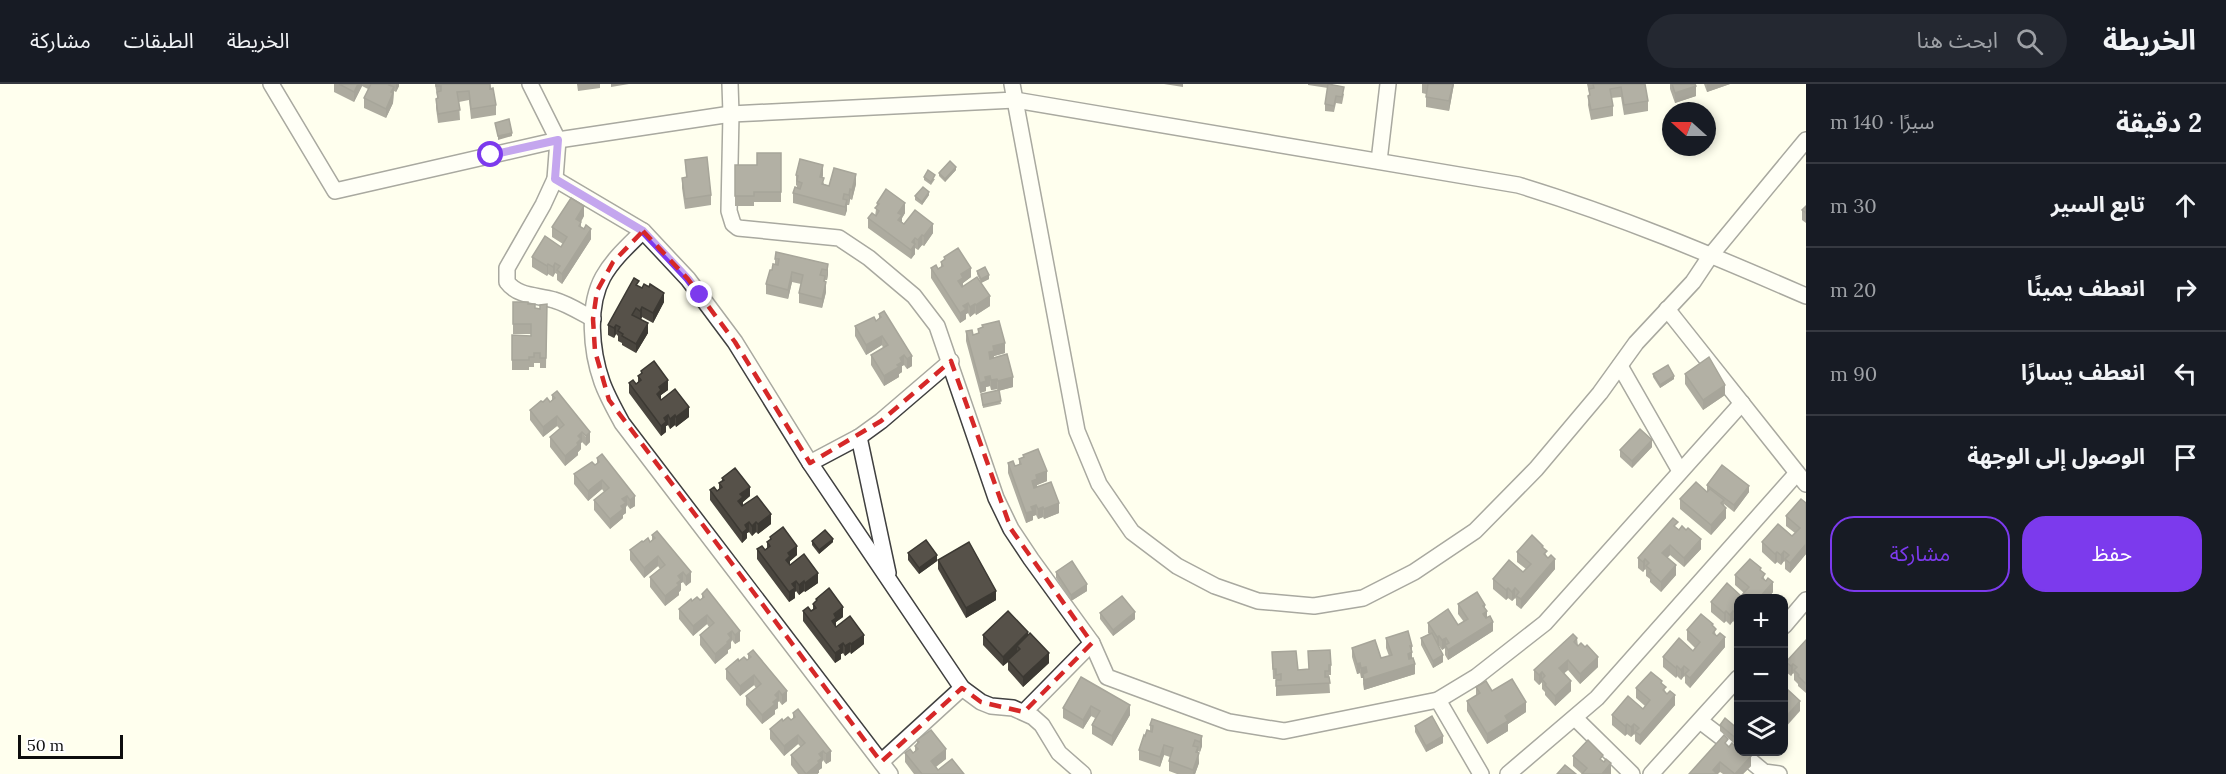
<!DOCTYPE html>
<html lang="ar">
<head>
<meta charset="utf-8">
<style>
  :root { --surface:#171b24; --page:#242831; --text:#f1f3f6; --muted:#9ea1a6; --line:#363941; --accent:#7c3aed }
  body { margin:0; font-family:Lora,"Noto Sans Arabic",serif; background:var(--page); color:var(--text); direction:rtl }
  .controls { position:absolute; right:18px; bottom:18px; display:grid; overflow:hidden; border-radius:12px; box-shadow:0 3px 9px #0003 }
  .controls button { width:54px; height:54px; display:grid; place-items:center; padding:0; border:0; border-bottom:2px solid var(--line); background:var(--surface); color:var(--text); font:30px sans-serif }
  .compass { position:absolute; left:1662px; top:18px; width:54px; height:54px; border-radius:50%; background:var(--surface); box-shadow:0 3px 9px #0003; rotate:291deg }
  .scale { position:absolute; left:18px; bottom:15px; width:105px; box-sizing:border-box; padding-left:6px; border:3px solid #0d0d0d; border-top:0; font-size:16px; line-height:21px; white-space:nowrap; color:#0d0d0d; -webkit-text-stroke:4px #fff; paint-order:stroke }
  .stop { position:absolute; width:18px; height:18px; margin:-14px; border:4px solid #7c3aed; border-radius:50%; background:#fff }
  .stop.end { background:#7c3aed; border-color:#fff; box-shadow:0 2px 6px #0008 }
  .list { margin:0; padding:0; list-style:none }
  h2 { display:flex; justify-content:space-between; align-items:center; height:78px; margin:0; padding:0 24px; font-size:26px }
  h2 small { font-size:20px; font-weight:400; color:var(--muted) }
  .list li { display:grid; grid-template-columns:39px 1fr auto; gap:18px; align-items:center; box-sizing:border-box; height:84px; padding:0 24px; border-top:2px solid var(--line) }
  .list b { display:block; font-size:22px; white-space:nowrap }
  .list em { font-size:20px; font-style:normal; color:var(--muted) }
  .actions { display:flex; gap:12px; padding:18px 24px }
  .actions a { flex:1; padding:14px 0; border:2px solid var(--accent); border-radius:24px; text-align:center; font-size:21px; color:var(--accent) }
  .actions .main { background:var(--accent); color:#fff }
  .icon { flex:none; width:33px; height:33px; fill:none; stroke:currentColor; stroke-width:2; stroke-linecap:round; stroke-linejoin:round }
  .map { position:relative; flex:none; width:1806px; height:690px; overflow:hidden; direction:ltr }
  header { display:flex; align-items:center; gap:36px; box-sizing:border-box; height:84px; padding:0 30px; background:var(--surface); border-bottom:2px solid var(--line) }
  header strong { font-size:28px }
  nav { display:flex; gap:33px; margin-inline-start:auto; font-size:21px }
  .search { width:420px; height:54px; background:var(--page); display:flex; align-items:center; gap:15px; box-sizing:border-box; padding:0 21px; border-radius:33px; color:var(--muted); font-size:22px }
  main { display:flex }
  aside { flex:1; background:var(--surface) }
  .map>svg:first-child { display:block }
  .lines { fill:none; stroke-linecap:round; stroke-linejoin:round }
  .street-casing { stroke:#404040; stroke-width:18 }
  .street { stroke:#fff; stroke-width:15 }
  .wall { fill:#4a463f }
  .shaded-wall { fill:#3c3933 }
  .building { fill:#565149; stroke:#3c3933; stroke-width:1.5 }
  .route { stroke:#7c3aed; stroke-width:8 }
  .marked { fill:none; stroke:#d62828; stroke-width:4.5; stroke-dasharray:12 8; stroke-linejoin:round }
</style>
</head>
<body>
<header>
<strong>الخريطة</strong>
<div class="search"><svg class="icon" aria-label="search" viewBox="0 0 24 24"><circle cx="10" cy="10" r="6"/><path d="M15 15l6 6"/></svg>ابحث هنا</div>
<nav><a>الخريطة</a><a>الطبقات</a><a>مشاركة</a></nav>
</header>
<main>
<aside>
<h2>2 دقيقة<small>سيرًا · 140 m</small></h2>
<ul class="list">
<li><svg class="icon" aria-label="ahead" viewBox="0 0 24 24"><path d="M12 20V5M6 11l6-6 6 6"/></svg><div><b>تابع السير</b></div><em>30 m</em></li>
<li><svg class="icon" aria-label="right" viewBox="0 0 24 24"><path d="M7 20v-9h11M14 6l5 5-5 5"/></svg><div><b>انعطف يمينًا</b></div><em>20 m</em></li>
<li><svg class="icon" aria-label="left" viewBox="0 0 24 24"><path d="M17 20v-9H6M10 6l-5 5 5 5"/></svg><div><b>انعطف يسارًا</b></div><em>90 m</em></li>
<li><svg class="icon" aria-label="arrive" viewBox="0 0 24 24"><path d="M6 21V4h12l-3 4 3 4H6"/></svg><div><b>الوصول إلى الوجهة</b></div></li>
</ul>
<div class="actions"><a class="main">حفظ</a><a>مشاركة</a></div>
</aside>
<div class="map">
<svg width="1806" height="690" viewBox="0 0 1806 690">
  <rect width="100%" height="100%" fill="#ffe"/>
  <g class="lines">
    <defs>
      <g id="street">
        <path d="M 271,0 L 335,107 L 558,56 L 731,30 L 1015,16 L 1518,101 C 1617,131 1712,171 1806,212"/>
        <path d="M 530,0 L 558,56 L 555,95 L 543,121 L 507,184 L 507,198 C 518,213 538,211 554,216 C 568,220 580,228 593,235"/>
        <path d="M 730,0 L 731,30 L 729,127 L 733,140 L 738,144 L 839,154 L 869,174 L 914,212 L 937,242 L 996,414 L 1011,445 L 1031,475 L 1092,559 L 1107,593 L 1229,638 L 1284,647 L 1438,616 L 1476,593 L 1545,539 L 1742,319"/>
        <path d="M 1012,0 L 1077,347 L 1099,400 L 1132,448 L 1177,482 L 1215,502 L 1258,517 L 1314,522 L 1363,514 L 1414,488 L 1475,447 L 1536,385 L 1600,309 L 1636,259 L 1693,198 L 1711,171 L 1806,56"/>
        <path d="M 1379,77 L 1388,0"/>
        <path d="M 555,95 L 643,147 L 688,195 L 735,258 L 810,379 L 962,604 L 981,618 L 991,622 L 1013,624 L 1033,633 L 1042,641 L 1059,669 L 1083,690"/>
        <path d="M 643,147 C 629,161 613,175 603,193 C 587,222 591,267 602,298 C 607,312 615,326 622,339 L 890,690"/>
        <path d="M 1667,225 L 1806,400"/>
        <path d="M 1620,282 L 1680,387"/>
        <path d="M 859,353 L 888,489"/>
        <path d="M 810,379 L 859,353 L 881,337 L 951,277"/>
        <path d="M 1784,542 L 1806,516"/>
        <path d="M 1438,616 L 1481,690"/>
        <path d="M 1024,628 L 1092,559"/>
        <path d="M 1575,634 L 1632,690"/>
        <path d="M 1700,637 L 1738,666"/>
        <path d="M 1740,668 L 1764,688 L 1779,690"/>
        <path d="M 881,678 L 962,604"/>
        <path d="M 1508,690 L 1597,614 L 1797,389"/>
        <path d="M 1651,690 L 1738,594"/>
      </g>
    </defs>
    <use href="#street" class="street-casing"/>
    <use href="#street" class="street"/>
  </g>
  <g class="wall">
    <path d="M 334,0 L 399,0 L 399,2 L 396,8 L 394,7 L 393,19 L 386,34 L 364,24 L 364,14 L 368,5 L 362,2 L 354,18 L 334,8 Z"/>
    <path d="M 435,0 L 490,0 L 496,21 L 496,31 L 471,35 L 469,16 L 459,18 L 460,36 L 438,39 L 436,24 L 436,15 L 437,14 L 437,12 Z"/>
    <path d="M 577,0 L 600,0 L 600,4 L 578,7 Z"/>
    <path d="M 611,0 L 629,0 L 611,3 Z"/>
    <path d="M 1164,0 L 1183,0 L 1183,3 Z"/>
    <path d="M 1308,0 L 1330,0 L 1344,10 L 1342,20 L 1336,19 L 1334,28 L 1325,27 L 1325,20 L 1328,4 L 1308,1 Z"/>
    <path d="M 1422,0 L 1454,0 L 1449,27 L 1426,23 L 1426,10 L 1422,9 Z"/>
    <path d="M 1587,0 L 1642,0 L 1648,17 L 1648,27 L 1624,31 L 1621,13 L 1611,14 L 1613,22 L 1613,32 L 1591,36 L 1588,21 L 1589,9 Z"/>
    <path d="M 1670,0 L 1695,0 L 1696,12 L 1675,19 L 1670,5 Z"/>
    <path d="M 1704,0 L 1730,0 L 1707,8 Z"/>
    <path d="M 781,69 L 781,118 L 754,118 L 754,122 L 735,122 L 735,81 L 757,81 Z"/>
    <path d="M 685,76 L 711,111 L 711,121 L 685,125 L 682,104 L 682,94 L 686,93 Z"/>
    <path d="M 956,86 L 945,98 L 939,92 L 939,89 Z"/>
    <path d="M 796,91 L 823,91 L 822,94 L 824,100 L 829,102 L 856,100 L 852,116 L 850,115 L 849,121 L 847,121 L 847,126 L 845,132 L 793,119 L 793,109 L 797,104 L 797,102 L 796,101 Z"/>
    <path d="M 924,93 L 935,95 L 931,101 L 924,96 Z"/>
    <path d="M 929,111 L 922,121 L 915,116 L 915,112 Z"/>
    <path d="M 877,119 L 905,129 L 902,134 L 902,138 L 904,140 L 933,149 L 924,162 L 922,161 L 918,166 L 915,164 L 915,170 L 911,175 L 868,144 L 868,134 L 875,132 Z"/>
    <path d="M 1806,122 L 1806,139 L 1802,136 L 1802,126 Z"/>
    <path d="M 584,132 L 581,138 L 581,143 L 591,155 L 562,200 L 557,196 L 557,190 L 555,189 L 553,193 L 548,190 L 547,192 L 532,183 L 532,173 L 561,163 L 563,160 L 552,153 L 552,143 Z"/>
    <path d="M 944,173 L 971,193 L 963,199 L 963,202 L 981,199 L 977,190 L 977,187 L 989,195 L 981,199 L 990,222 L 976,231 L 975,229 L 970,233 L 968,229 L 966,230 L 966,235 L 960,239 L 931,194 L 931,184 L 938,185 L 941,184 L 941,178 L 944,176 Z"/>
    <path d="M 775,175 L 828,180 L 828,190 L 827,196 L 825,196 L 826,208 L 822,224 L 799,219 L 799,209 L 801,200 L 792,198 L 788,215 L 766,210 L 766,200 L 775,180 Z"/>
    <path d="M 639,203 L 664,218 L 653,239 L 642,233 L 641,236 L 648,249 L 636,269 L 622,261 L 622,259 L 618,257 L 618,252 L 616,250 L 614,254 L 608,251 L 608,241 Z"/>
    <path d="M 513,218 L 528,220 L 535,224 L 540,225 L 547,220 L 546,284 L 540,284 L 540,279 L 534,279 L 534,283 L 529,283 L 529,286 L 512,286 L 512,251 L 531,252 L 531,250 L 513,250 Z"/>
    <path d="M 879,230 L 912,282 L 907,285 L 904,281 L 902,282 L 902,288 L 899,290 L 899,293 L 884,302 L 871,281 L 871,271 L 883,264 L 882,261 L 866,271 L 855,252 L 855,242 L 876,237 L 879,235 Z"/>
    <path d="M 982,241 L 1005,269 L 994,272 L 994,274 L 1013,303 L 998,307 L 1001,320 L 983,324 L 981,310 L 998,307 L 997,305 L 991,306 L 990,302 L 986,303 L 986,307 L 980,309 L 966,257 L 966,247 L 973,251 L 978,250 L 978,245 L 982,244 Z"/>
    <path d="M 641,287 L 668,306 L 661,311 L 661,316 L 689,333 L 676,343 L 675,341 L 670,345 L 668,341 L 666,342 L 666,348 L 661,352 L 629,309 L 629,299 L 636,300 L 638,298 L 638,292 L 641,290 Z"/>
    <path d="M 1653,290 L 1674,295 L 1660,304 L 1653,293 Z"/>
    <path d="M 1685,290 L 1725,311 L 1703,326 L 1685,300 Z"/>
    <path d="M 552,311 L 590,358 L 586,362 L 582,358 L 581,359 L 581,365 L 578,368 L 578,371 L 565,382 L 550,363 L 550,353 L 560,345 L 557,342 L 543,353 L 530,336 L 530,326 L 543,318 L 550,318 L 552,316 Z"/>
    <path d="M 1652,363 L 1632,384 L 1620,373 L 1620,366 Z"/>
    <path d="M 1023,371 L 1047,397 L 1037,401 L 1037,403 L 1059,429 L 1044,435 L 1043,433 L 1038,435 L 1036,431 L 1033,432 L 1033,436 L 1026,439 L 1008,389 L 1008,379 L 1015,382 L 1019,380 L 1019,375 L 1023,374 Z"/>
    <path d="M 597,374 L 635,422 L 630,425 L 627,421 L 626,423 L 626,429 L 623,431 L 623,434 L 610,445 L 594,426 L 594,416 L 604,408 L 602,405 L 588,417 L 574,400 L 574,390 L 595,381 L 597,380 Z"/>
    <path d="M 722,394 L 750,412 L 743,418 L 743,422 L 771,440 L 758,450 L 756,448 L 752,452 L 749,448 L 747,449 L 747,454 L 742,459 L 710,416 L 710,406 L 717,407 L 719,405 L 719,399 L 722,397 Z"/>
    <path d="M 1707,401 L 1749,408 L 1734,428 L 1724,420 L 1726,434 L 1711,451 L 1680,425 L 1680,415 L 1707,408 Z"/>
    <path d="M 1806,419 L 1806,470 L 1790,489 L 1785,485 L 1785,478 L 1784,477 L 1781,481 L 1777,478 L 1775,480 L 1762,468 L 1762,458 L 1792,452 L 1795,449 L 1786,442 L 1786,432 Z"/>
    <path d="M 1678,445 L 1701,465 L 1684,483 L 1670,471 L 1667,474 L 1676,491 L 1661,508 L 1650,498 L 1650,495 L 1646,492 L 1646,486 L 1645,485 L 1643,488 L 1638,484 L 1638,474 Z"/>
    <path d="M 657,447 L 691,498 L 686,502 L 683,498 L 681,499 L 681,506 L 679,508 L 679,511 L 665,522 L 650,503 L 650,493 L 660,485 L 658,482 L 644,494 L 630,476 L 630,466 L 643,458 L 650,458 L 652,456 L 652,451 Z"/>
    <path d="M 770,453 L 797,471 L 790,477 L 790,481 L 818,499 L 805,508 L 804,507 L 799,511 L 796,507 L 795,508 L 795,514 L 789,518 L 757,475 L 757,465 L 765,466 L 767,464 L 767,458 L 770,456 Z"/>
    <path d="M 812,457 L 833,458 L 819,470 L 812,461 Z"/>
    <path d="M 1543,464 L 1547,473 L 1555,485 L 1521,525 L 1516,521 L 1516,515 L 1515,514 L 1512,517 L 1508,514 L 1506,516 L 1493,505 L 1493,495 L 1523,488 L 1526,485 L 1517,478 L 1517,468 Z"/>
    <path d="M 908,469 L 937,477 L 919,490 L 908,476 Z"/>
    <path d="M 938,476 L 996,516 L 966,534 L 938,485 Z"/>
    <path d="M 1761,487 L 1765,496 L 1773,508 L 1768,514 L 1738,514 L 1738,548 L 1734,545 L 1734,538 L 1733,537 L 1730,541 L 1726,537 L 1724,539 L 1711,528 L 1711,518 L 1741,512 L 1744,509 L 1735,501 L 1735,491 Z"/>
    <path d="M 1056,488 L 1087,507 L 1071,517 L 1056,494 Z"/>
    <path d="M 702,510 L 740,557 L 735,560 L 732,556 L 731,558 L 731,564 L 728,566 L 728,569 L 715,580 L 700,561 L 700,551 L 709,543 L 707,540 L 693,552 L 679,535 L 679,525 L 692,517 L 700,516 L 702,515 Z"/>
    <path d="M 816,515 L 843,533 L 836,538 L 836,543 L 864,560 L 851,570 L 850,568 L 845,572 L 843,569 L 841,570 L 841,575 L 835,579 L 803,537 L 803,527 L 811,527 L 813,526 L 813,520 L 816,518 Z"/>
    <path d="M 1458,520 L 1485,524 L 1487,534 L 1493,547 L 1448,576 L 1445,571 L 1445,564 L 1442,566 L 1439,562 L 1438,562 L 1443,578 L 1433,584 L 1421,561 L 1421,554 L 1429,550 L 1428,549 L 1428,539 L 1458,541 L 1464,538 L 1458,530 Z"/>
    <path d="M 1100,529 L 1135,535 L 1113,552 L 1100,535 Z"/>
    <path d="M 1713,542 L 1716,551 L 1725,563 L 1690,604 L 1685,599 L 1685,593 L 1684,592 L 1681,596 L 1677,592 L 1676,594 L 1663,583 L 1663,573 L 1693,567 L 1695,564 L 1687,556 L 1687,546 Z"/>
    <path d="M 983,551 L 1028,551 L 1049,579 L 1023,603 L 1008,586 L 1008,578 L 1003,582 L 983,561 Z"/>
    <path d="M 1386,554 L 1412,562 L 1412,574 L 1415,590 L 1364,606 L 1363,600 L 1363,594 L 1361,594 L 1360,589 L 1357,590 L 1352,573 L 1352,564 L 1381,574 L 1389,572 L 1386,564 Z"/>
    <path d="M 1577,554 L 1578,562 L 1585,563 L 1598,583 L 1580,600 L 1568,586 L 1564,589 L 1571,607 L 1555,622 L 1545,611 L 1545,608 L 1542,605 L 1542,598 L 1539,601 L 1534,596 L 1534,586 Z"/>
    <path d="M 1806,556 L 1806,609 L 1798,602 L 1798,600 L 1794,596 L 1794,590 L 1793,589 L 1791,592 L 1786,588 L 1786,578 Z"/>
    <path d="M 1272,568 L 1298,586 L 1308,585 L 1331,581 L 1331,591 L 1329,591 L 1330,609 L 1276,612 L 1276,595 L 1273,595 Z"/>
    <path d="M 748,570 L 787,617 L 782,621 L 779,617 L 778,618 L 778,624 L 775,626 L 775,630 L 762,640 L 746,621 L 746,612 L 756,604 L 754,601 L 740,612 L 726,595 L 726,585 L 739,577 L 747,576 L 748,575 Z"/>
    <path d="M 1081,593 L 1130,631 L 1112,662 L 1092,650 L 1092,641 L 1095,634 L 1091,632 L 1083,645 L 1063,634 L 1063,624 Z"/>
    <path d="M 1662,600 L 1666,609 L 1675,621 L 1640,661 L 1635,657 L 1635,651 L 1634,650 L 1631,653 L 1627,650 L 1625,652 L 1612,641 L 1612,631 L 1643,625 L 1645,622 L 1636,614 L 1636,604 Z"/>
    <path d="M 1476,603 L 1492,607 L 1526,628 L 1508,640 L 1508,647 L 1487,660 L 1467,627 L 1467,617 L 1476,612 Z"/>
    <path d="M 793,629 L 831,677 L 826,680 L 823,676 L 822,678 L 822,684 L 819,686 L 818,690 L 798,690 L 791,681 L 791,671 L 801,663 L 798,660 L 784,672 L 770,655 L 770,645 L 783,637 L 791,636 L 793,635 Z"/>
    <path d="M 1738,634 L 1738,668 L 1751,682 L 1743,690 L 1723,690 L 1720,688 L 1689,690 L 1728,662 L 1729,663 L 1736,663 L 1737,662 L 1720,647 L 1720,641 L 1737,644 L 1737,635 Z"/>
    <path d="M 1150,641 L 1202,652 L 1202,662 L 1200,668 L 1198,667 L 1199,679 L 1195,690 L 1177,690 L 1169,687 L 1169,677 L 1170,673 L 1164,671 L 1160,683 L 1139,676 L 1139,666 L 1145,652 L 1150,647 Z"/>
    <path d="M 1415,642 L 1443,659 L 1426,668 L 1415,648 Z"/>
    <path d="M 917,656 L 946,675 L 936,683 L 938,686 L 964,690 L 914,690 L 905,678 L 905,669 L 913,669 L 915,668 L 915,662 L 917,659 Z"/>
    <path d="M 1573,672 L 1603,677 L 1611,689 L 1582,690 L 1573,682 Z"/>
  </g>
  <g class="shaded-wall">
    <path d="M 358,0 L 362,0 L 362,2 L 354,18 L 354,8 Z"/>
    <path d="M 396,0 L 399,0 L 399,2 L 396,8 Z"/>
    <path d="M 1453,0 L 1454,0 L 1449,27 L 1449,17 Z"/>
    <path d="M 1707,0 L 1730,0 L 1707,8 Z"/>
    <path d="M 1696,2 L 1696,12 L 1675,19 L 1675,9 Z"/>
    <path d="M 394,3 L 393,19 L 386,34 L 386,25 L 391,8 Z"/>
    <path d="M 512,49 L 512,52 L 498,56 L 498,52 Z"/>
    <path d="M 823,81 L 823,91 L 820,103 L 820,93 Z"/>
    <path d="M 956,83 L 956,86 L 945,98 L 945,95 Z"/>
    <path d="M 856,90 L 856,100 L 852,116 L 852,106 Z"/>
    <path d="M 850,105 L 850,115 L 849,121 L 849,111 Z"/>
    <path d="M 929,108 L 929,111 L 922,121 L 922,118 Z"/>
    <path d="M 847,116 L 847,126 L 845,132 L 845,123 Z"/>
    <path d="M 905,119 L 905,129 L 902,134 L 902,141 L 898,146 L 898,129 Z"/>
    <path d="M 584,122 L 584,132 L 576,144 L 576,135 Z"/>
    <path d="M 933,140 L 933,149 L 924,162 L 924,152 Z"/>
    <path d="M 591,145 L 591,155 L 562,200 L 562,190 Z"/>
    <path d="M 922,151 L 922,161 L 918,166 L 918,156 Z"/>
    <path d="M 915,154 L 915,170 L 911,175 L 912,158 Z"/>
    <path d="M 555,179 L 555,189 L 553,193 L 553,183 Z"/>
    <path d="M 548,180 L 548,190 L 547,192 L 547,182 Z"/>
    <path d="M 828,180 L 828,190 L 827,196 L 827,186 Z"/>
    <path d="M 971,184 L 971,193 L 963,199 L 963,204 L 958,197 L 961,190 Z"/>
    <path d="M 792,188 L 792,198 L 788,215 L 788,206 Z"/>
    <path d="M 989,191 L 989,195 L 981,199 L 981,195 Z"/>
    <path d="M 826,198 L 826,208 L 822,224 L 822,215 Z"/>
    <path d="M 664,209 L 664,218 L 653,239 L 653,229 Z"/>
    <path d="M 990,212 L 990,222 L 976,231 L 976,221 Z"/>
    <path d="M 968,219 L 968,229 L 966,230 L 966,235 L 960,239 L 960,229 L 963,222 Z"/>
    <path d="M 975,220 L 975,229 L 970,233 L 970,223 Z"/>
    <path d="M 642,223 L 642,233 L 640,237 L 640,227 Z"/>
    <path d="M 648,239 L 648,249 L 636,269 L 636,260 Z"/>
    <path d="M 616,241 L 616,250 L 614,254 L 614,244 Z"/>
    <path d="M 882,252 L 882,261 L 866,271 L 866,261 Z"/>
    <path d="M 1005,259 L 1005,269 L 994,272 L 994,276 L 989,278 L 989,268 L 993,262 Z"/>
    <path d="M 904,271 L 904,281 L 902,282 L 902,288 L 899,290 L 899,293 L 884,302 L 884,292 L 897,281 L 900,274 Z"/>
    <path d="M 912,272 L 912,282 L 907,285 L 907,275 Z"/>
    <path d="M 990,292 L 990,302 L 986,303 L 986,307 L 980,309 L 980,299 L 985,293 Z"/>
    <path d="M 1674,292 L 1674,295 L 1660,304 L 1660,301 Z"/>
    <path d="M 1013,293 L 1013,303 L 998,307 L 998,297 Z"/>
    <path d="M 997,295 L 997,305 L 991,306 L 991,296 Z"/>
    <path d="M 668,296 L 668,306 L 661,311 L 661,316 L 657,310 L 659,303 Z"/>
    <path d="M 1725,301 L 1725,311 L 1703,326 L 1703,316 Z"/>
    <path d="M 689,323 L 689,333 L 676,343 L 676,333 Z"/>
    <path d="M 668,331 L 668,341 L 666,342 L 666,348 L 661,352 L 661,342 L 664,334 Z"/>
    <path d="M 675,331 L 675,341 L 670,345 L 670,335 Z"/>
    <path d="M 557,332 L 557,342 L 543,353 L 543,343 Z"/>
    <path d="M 582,348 L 582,358 L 581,359 L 581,365 L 578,368 L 578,371 L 565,382 L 565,372 L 578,352 Z"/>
    <path d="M 590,348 L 590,358 L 586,362 L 586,352 Z"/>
    <path d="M 1652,356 L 1652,363 L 1632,384 L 1632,377 Z"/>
    <path d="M 1047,387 L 1047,397 L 1037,401 L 1037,405 L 1032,407 L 1032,397 L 1036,391 Z"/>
    <path d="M 602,396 L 602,405 L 588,417 L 588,407 Z"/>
    <path d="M 1749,402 L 1749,408 L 1734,428 L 1734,421 Z"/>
    <path d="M 750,403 L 750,412 L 743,418 L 743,423 L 738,417 L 740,410 Z"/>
    <path d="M 627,412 L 627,421 L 626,423 L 626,429 L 623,431 L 623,434 L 610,445 L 610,435 L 622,415 Z"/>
    <path d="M 635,412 L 635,422 L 630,425 L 630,416 Z"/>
    <path d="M 1059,419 L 1059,429 L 1044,435 L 1044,425 Z"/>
    <path d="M 1036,421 L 1036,431 L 1033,432 L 1033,436 L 1026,439 L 1026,429 L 1031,423 Z"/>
    <path d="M 1043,423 L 1043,433 L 1038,435 L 1038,425 Z"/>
    <path d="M 1726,424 L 1726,434 L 1711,451 L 1711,441 Z"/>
    <path d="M 771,430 L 771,440 L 758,450 L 758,440 Z"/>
    <path d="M 749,438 L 749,448 L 747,449 L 747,454 L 742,459 L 742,449 L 745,441 Z"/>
    <path d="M 756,438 L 756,448 L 752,452 L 752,442 Z"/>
    <path d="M 833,455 L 833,458 L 819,470 L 819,466 Z"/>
    <path d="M 1701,455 L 1701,465 L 1684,483 L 1684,474 Z"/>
    <path d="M 1806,460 L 1806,470 L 1790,489 L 1790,479 Z"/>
    <path d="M 1670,461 L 1670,471 L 1662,479 L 1662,469 Z"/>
    <path d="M 797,462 L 797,471 L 790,477 L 790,482 L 786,476 L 788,469 Z"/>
    <path d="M 1784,467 L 1784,477 L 1781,481 L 1781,471 Z"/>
    <path d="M 1777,468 L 1777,478 L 1775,480 L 1775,470 Z"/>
    <path d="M 937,471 L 937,477 L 919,490 L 919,484 Z"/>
    <path d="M 658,472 L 658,482 L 644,494 L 644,484 Z"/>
    <path d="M 1555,475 L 1555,485 L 1521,525 L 1521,515 Z"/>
    <path d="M 1645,475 L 1645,485 L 1643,488 L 1643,478 Z"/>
    <path d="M 1676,481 L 1676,491 L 1661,508 L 1661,498 Z"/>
    <path d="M 683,488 L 683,498 L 681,499 L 681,506 L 679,508 L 679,511 L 665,522 L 665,512 L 678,492 Z"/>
    <path d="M 691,488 L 691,498 L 686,502 L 686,492 Z"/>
    <path d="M 818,489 L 818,499 L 805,508 L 805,499 Z"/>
    <path d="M 796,497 L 796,507 L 795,508 L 795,514 L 789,518 L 789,508 L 792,500 Z"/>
    <path d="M 804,497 L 804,507 L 799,511 L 799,501 Z"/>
    <path d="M 1773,498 L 1773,508 L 1768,514 L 1759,514 Z"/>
    <path d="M 1087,500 L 1087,507 L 1071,517 L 1071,511 Z"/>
    <path d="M 1508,504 L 1508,514 L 1506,516 L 1506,506 Z"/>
    <path d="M 1515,504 L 1515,514 L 1512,517 L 1512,508 Z"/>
    <path d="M 996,507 L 996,516 L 966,534 L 966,524 Z"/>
    <path d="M 1485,521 L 1485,528 L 1487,527 L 1487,537 L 1483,539 L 1483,522 Z"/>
    <path d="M 843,523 L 843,533 L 836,538 L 836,544 L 832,537 L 834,530 Z"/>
    <path d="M 1726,527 L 1726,537 L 1724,539 L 1724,529 Z"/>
    <path d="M 1733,527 L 1733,537 L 1730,541 L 1730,531 Z"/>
    <path d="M 1135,528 L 1135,535 L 1113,552 L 1113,546 Z"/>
    <path d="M 707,531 L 707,540 L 693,552 L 693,542 Z"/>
    <path d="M 1493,538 L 1493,547 L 1448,576 L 1448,566 Z"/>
    <path d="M 732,547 L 732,556 L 731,558 L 731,564 L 728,566 L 728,569 L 715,580 L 715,570 L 728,550 Z"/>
    <path d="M 740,547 L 740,557 L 735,560 L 735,551 Z"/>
    <path d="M 1028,548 L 1028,558 L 1020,565 L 1017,562 L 1017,569 L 1008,576 L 1008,578 L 1003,582 L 1003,573 Z"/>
    <path d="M 864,551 L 864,560 L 851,570 L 851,560 Z"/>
    <path d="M 1439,552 L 1439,562 L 1437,563 L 1437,553 Z"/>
    <path d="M 1725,553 L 1725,563 L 1690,604 L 1690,594 Z"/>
    <path d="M 1446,554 L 1446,563 L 1445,561 L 1445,564 L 1442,566 L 1442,556 Z"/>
    <path d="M 843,559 L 843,569 L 841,570 L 841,575 L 835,579 L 835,569 L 839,562 Z"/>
    <path d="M 850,559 L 850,568 L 845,572 L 845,562 Z"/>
    <path d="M 1410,562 L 1412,562 L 1412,578 L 1408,580 L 1408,570 Z"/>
    <path d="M 1049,569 L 1049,579 L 1023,603 L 1023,593 Z"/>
    <path d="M 1443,571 L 1443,578 L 1433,584 L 1433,577 Z"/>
    <path d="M 1598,573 L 1598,583 L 1580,600 L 1580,590 Z"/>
    <path d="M 1568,576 L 1568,586 L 1559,594 L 1559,584 Z"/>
    <path d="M 1360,579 L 1360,589 L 1357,590 L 1357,580 Z"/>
    <path d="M 1415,580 L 1415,590 L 1364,606 L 1364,596 Z"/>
    <path d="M 1793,580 L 1793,589 L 1791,592 L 1791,582 Z"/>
    <path d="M 1677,582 L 1677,592 L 1676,594 L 1676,584 Z"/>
    <path d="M 1684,582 L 1684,592 L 1681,596 L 1681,586 Z"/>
    <path d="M 1366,583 L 1366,593 L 1363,590 L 1363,594 L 1361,594 L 1361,584 Z"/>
    <path d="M 1542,588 L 1542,598 L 1539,601 L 1539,591 Z"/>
    <path d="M 754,591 L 754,601 L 740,612 L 740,602 Z"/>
    <path d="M 1571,597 L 1571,607 L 1555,622 L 1555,612 Z"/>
    <path d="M 779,607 L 779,617 L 778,618 L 778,624 L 775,626 L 775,630 L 762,640 L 762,631 L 775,611 Z"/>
    <path d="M 787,607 L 787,617 L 782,621 L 782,611 Z"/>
    <path d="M 1675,611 L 1675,621 L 1640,661 L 1640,651 Z"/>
    <path d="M 1800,617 L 1800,627 L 1784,645 L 1784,635 Z"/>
    <path d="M 1526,618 L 1526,628 L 1508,640 L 1508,647 L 1487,660 L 1487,650 L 1505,632 Z"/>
    <path d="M 1130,621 L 1130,631 L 1112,662 L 1112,652 Z"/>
    <path d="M 1091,622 L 1091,632 L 1083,645 L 1083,636 Z"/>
    <path d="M 1627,640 L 1627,650 L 1625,652 L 1625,642 Z"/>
    <path d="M 1634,640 L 1634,650 L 1631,653 L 1631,643 Z"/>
    <path d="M 798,651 L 798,660 L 784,672 L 784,662 Z"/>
    <path d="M 1202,652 L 1202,662 L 1200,668 L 1200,658 Z"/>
    <path d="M 1443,652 L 1443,659 L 1426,668 L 1426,662 Z"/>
    <path d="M 1164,661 L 1164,671 L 1160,683 L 1160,673 Z"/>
    <path d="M 1198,663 L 1199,679 L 1195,690 L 1193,690 L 1196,668 Z"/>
    <path d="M 946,665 L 946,675 L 931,686 L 931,677 Z"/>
    <path d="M 823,667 L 823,676 L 822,678 L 822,684 L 819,686 L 819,689 L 806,690 L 819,670 Z"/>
    <path d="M 831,667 L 831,677 L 826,680 L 826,670 Z"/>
    <path d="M 1751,672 L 1751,682 L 1743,690 L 1735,690 Z"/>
    <path d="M 1720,678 L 1720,688 L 1718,690 L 1713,690 L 1713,686 Z"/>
    <path d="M 1611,679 L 1611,690 L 1602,690 Z"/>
  </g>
  <g class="building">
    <path d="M 339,0 L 358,0 L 354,8 Z"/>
    <path d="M 371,0 L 390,0 L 389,1 L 394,3 L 391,8 L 393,9 L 386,25 L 364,14 Z"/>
    <path d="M 436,0 L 490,0 L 490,5 L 493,4 L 496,21 L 471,25 L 469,7 L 457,8 L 460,26 L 438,30 L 436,15 L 438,14 L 437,8 L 441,7 L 441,2 L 436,2 Z"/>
    <path d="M 1328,0 L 1344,3 L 1342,13 L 1336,12 L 1334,22 L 1325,20 Z"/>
    <path d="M 1427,0 L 1453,0 L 1449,17 L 1426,13 L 1428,0 Z"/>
    <path d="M 1593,0 L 1645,0 L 1648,17 L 1624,21 L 1621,3 L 1610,5 L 1613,22 L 1591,26 L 1588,12 L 1590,11 L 1589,5 L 1594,4 Z"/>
    <path d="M 1672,0 L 1695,0 L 1696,2 L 1675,9 Z"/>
    <path d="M 509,35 L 512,49 L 498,52 L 495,39 Z"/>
    <path d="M 757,69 L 781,69 L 781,108 L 754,108 L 754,112 L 735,112 L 735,81 L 757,81 Z"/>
    <path d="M 707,73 L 711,111 L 685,115 L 682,94 L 687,93 L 685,76 Z"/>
    <path d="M 800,75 L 823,81 L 820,93 L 824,94 L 822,100 L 829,102 L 834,84 L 856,90 L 852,106 L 850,105 L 849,111 L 844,110 L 843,115 L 847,116 L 845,123 L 793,109 L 795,103 L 800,105 L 802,99 L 797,97 L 798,92 L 796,91 Z"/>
    <path d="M 950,77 L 956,83 L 945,95 L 939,89 Z"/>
    <path d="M 928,86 L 935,91 L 931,98 L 924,93 Z"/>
    <path d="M 923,103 L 929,108 L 922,118 L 915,112 Z"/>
    <path d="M 886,105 L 905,119 L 898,129 L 902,131 L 898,136 L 904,140 L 915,126 L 933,140 L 924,152 L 922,151 L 918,156 L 915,154 L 912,158 L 915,160 L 911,166 L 868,134 L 872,129 L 876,132 L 879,127 L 875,124 L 879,120 L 877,119 Z"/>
    <path d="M 571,114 L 584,122 L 576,135 L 581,138 L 579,142 L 584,145 L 586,141 L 591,145 L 562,190 L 557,186 L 560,182 L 555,179 L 553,183 L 548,180 L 547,182 L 532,173 L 545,152 L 561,163 L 567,153 L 552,143 Z"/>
    <path d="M 1806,122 L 1806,129 L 1802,126 Z"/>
    <path d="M 958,164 L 971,184 L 961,190 L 963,194 L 958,197 L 962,203 L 977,193 L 990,212 L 976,221 L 975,220 L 970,223 L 968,219 L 963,222 L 966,225 L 960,229 L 931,184 L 936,181 L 938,185 L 943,182 L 941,178 L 945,175 L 944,173 Z"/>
    <path d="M 776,168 L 828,180 L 827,186 L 822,185 L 820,191 L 825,192 L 824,197 L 826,198 L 822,215 L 799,209 L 803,191 L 792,188 L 788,206 L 766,200 L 770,186 L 772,186 L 773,180 L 778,181 L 779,175 L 775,175 Z"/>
    <path d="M 985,183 L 989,191 L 981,195 L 977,187 Z"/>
    <path d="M 634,194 L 639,197 L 636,201 L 642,204 L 644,200 L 649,203 L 650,200 L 664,209 L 653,229 L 642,223 L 640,227 L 636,224 L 632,231 L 648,239 L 636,260 L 622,252 L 623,250 L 618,247 L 620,243 L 616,241 L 614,244 L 608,241 Z"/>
    <path d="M 513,218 L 528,218 L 528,220 L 535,220 L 535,224 L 540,225 L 540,221 L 547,220 L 546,274 L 540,274 L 540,269 L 534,269 L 534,273 L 529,273 L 529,276 L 512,276 L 512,251 L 531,252 L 531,240 L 513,240 Z"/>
    <path d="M 884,227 L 912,272 L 907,275 L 904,271 L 900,274 L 902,278 L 897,281 L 899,283 L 884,292 L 871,271 L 888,261 L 882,252 L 866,261 L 855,242 L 874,233 L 876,237 L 881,233 L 879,230 Z"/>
    <path d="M 999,237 L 1005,259 L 993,262 L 994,267 L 989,268 L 990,275 L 1007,270 L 1013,293 L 998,297 L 997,295 L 991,296 L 990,292 L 985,293 L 986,297 L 980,299 L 966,247 L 972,246 L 973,251 L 979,249 L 978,245 L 983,243 L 982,241 Z"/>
    <path d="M 1709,273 L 1725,301 L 1703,316 L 1685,290 Z"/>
    <path d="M 654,277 L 668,296 L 659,303 L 661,306 L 657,310 L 661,316 L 675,305 L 689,323 L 676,333 L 675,331 L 670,335 L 668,331 L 664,334 L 666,338 L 661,342 L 629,299 L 633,296 L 636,300 L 641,296 L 638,292 L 642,289 L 641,287 Z"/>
    <path d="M 1668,281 L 1674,292 L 1660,301 L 1653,290 Z"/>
    <path d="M 999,306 L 1001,317 L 983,321 L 981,310 Z"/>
    <path d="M 557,307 L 590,348 L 586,352 L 582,348 L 578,352 L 581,355 L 577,359 L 578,361 L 565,372 L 550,353 L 564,341 L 557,332 L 543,343 L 530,326 L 541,317 L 543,318 L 547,314 L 550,318 L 555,314 L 552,311 Z"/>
    <path d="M 1640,345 L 1652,356 L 1632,377 L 1620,366 Z"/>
    <path d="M 1038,365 L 1047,387 L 1036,391 L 1037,395 L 1032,397 L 1034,404 L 1051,398 L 1059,419 L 1044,425 L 1043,423 L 1038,425 L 1036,421 L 1031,423 L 1033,427 L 1026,429 L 1008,379 L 1013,377 L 1015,382 L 1021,380 L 1019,375 L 1024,373 L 1023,371 Z"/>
    <path d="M 602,370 L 635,412 L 630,416 L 627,412 L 622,415 L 626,419 L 621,422 L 623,425 L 610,435 L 594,416 L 609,404 L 602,396 L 588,407 L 574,390 L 592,378 L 595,381 L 599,378 L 597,374 Z"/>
    <path d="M 1722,381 L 1749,402 L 1734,421 L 1707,401 Z"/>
    <path d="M 735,384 L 750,403 L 740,410 L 743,413 L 738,417 L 742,422 L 757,412 L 771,430 L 758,440 L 756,438 L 752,442 L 749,438 L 745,441 L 747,445 L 742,449 L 710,406 L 714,403 L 717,407 L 722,403 L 719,399 L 724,396 L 722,394 Z"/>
    <path d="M 1696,398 L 1707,408 L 1710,405 L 1724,416 L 1721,419 L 1726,424 L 1711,441 L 1680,415 Z"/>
    <path d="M 1801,415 L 1806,419 L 1806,460 L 1790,479 L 1785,475 L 1789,471 L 1784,467 L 1781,471 L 1777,468 L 1775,470 L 1762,458 L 1778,440 L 1792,452 L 1800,444 L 1786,432 Z"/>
    <path d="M 1673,434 L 1678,438 L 1674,442 L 1679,446 L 1682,442 L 1686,446 L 1688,444 L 1701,455 L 1684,474 L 1670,461 L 1662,469 L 1676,481 L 1661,498 L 1650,488 L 1651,486 L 1646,482 L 1649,479 L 1645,475 L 1643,478 L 1638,474 Z"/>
    <path d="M 783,443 L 797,462 L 788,469 L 790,472 L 786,476 L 790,481 L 804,470 L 818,489 L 805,499 L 804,497 L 799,501 L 796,497 L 792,500 L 795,504 L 789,508 L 757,465 L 762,462 L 765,466 L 770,462 L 767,458 L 771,455 L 770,453 Z"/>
    <path d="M 825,446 L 833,455 L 819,466 L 812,457 Z"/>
    <path d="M 657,447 L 691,488 L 686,492 L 683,488 L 678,492 L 681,496 L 677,499 L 679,501 L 665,512 L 650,493 L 665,481 L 658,472 L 644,484 L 630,466 L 642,457 L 643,458 L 648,454 L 650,458 L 655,454 L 652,451 Z"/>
    <path d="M 1532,451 L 1543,462 L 1542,463 L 1547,467 L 1544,470 L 1548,474 L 1551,471 L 1555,475 L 1521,515 L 1516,512 L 1519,508 L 1515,504 L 1512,508 L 1508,504 L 1506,506 L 1493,495 L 1509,476 L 1523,488 L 1531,480 L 1517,468 Z"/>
    <path d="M 926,456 L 937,471 L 919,484 L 908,469 Z"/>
    <path d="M 969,458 L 996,507 L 966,524 L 938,476 Z"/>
    <path d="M 1750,475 L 1761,484 L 1760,486 L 1765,490 L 1762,494 L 1766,497 L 1768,494 L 1773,498 L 1759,514 L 1738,514 L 1738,539 L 1734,535 L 1737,531 L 1733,527 L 1730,531 L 1726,527 L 1724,529 L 1711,518 L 1727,499 L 1741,512 L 1749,503 L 1735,491 Z"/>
    <path d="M 1072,477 L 1087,500 L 1071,511 L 1056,488 Z"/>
    <path d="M 829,504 L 843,523 L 834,530 L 836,534 L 832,537 L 836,543 L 850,532 L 864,551 L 851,560 L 850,559 L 845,562 L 843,559 L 839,562 L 841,565 L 835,569 L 803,527 L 808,523 L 811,527 L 816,524 L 813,520 L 817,516 L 816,515 Z"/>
    <path d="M 707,505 L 740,547 L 735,551 L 732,547 L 728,550 L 731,554 L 727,558 L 728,559 L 715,570 L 700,551 L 714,539 L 707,531 L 693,542 L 679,525 L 691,515 L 692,517 L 697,513 L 700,516 L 704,513 L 702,510 Z"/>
    <path d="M 1477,508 L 1485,521 L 1483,522 L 1487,527 L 1483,530 L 1486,534 L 1490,532 L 1493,538 L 1448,566 L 1445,561 L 1449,559 L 1446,554 L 1442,556 L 1439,552 L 1437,553 L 1428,539 L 1448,525 L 1458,541 L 1468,535 L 1458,520 Z"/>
    <path d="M 1122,512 L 1135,528 L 1113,546 L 1100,529 Z"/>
    <path d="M 1008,527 L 1028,548 L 1003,573 L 983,551 Z"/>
    <path d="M 1701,530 L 1713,540 L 1712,541 L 1716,545 L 1713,549 L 1717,552 L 1720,549 L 1725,553 L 1690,594 L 1685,590 L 1689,586 L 1684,582 L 1681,586 L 1677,582 L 1676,584 L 1663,573 L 1679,554 L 1693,567 L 1700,558 L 1687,546 Z"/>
    <path d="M 1408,547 L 1412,562 L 1410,562 L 1412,568 L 1408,570 L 1409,575 L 1413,574 L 1415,580 L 1364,596 L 1363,590 L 1367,588 L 1366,583 L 1361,584 L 1360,579 L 1357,580 L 1352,564 L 1375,556 L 1381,574 L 1392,571 L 1386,554 Z"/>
    <path d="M 1030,549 L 1049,569 L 1023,593 L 1008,576 L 1020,565 L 1017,562 Z"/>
    <path d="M 1432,549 L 1443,571 L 1433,577 L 1421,554 Z"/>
    <path d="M 1573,550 L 1577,554 L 1574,558 L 1578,562 L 1581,559 L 1585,563 L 1587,561 L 1598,573 L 1580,590 L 1568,576 L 1559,584 L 1571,597 L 1555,612 L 1545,601 L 1546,600 L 1542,595 L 1545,592 L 1542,588 L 1539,591 L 1534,586 Z"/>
    <path d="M 1806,556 L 1806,600 L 1798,592 L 1799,591 L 1794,586 L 1797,583 L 1793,580 L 1791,582 L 1786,578 Z"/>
    <path d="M 753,566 L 787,607 L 782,611 L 779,607 L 775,611 L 778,614 L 773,618 L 775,620 L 762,631 L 746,612 L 761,600 L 754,591 L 740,602 L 726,585 L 738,575 L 739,577 L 744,573 L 747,576 L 751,573 L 748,570 Z"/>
    <path d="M 1330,566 L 1331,581 L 1329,581 L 1329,587 L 1325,587 L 1325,593 L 1329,593 L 1330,599 L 1276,602 L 1276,596 L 1281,596 L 1281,590 L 1276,591 L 1276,585 L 1273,585 L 1272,568 L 1296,567 L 1298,586 L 1309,585 L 1308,567 Z"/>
    <path d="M 1651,588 L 1662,597 L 1661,599 L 1666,603 L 1663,606 L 1667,610 L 1670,607 L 1675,611 L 1640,651 L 1635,648 L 1639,644 L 1634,640 L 1631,643 L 1627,640 L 1625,642 L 1612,631 L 1628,612 L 1643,625 L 1650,616 L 1636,604 Z"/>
    <path d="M 1081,593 L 1130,621 L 1112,652 L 1092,641 L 1100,627 L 1091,622 L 1083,636 L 1063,624 Z"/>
    <path d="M 1512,595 L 1526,618 L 1505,632 L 1508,637 L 1487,650 L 1467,617 L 1480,609 L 1476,603 L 1486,597 L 1492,607 Z"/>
    <path d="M 1787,605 L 1800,617 L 1784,635 L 1784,606 L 1785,607 Z"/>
    <path d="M 798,625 L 831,667 L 826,670 L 823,667 L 819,670 L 822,674 L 818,677 L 819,679 L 806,690 L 791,671 L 805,659 L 798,651 L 784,662 L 770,645 L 782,635 L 783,637 L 788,633 L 791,636 L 795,633 L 793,629 Z"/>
    <path d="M 1432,632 L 1443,652 L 1426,662 L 1415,642 Z"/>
    <path d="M 1725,634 L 1738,645 L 1738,656 L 1720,641 Z"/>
    <path d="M 1152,635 L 1202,652 L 1200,658 L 1195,656 L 1193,662 L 1198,663 L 1196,668 L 1199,669 L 1193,686 L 1169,677 L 1173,664 L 1164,661 L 1160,673 L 1139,666 L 1144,651 L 1145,652 L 1147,646 L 1152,648 L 1153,642 L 1150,641 Z"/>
    <path d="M 931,646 L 946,665 L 931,677 L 938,686 L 952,675 L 964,690 L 922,690 L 905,669 L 910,665 L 913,669 L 918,665 L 915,662 L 919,658 L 917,656 Z"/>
    <path d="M 1724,651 L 1728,655 L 1725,659 L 1729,663 L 1732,659 L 1736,663 L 1738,661 L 1738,668 L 1746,668 L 1751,672 L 1735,690 L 1720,678 L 1713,686 L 1717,690 L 1689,690 Z"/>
    <path d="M 1588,656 L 1603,671 L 1600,675 L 1604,678 L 1606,675 L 1611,679 L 1602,690 L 1582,690 L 1587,684 L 1573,672 Z"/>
    <path d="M 1565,681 L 1576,690 L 1557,690 Z"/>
  </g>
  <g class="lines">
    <path class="route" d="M 491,71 L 558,56 L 555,95 L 643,147 L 688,195 L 700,211"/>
  </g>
  <path d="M0 0H1806V690H0ZM 643,147 L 688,195 L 735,258 L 810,379 L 881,337 L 951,277 L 1011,445 L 1092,559 L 1024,628 L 981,618 L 962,604 L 881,678 L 609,316 L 595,267 L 593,235 L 597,207 L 613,178 Z" fill="#ffe" fill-opacity=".55" fill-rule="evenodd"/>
  <path class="marked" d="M 643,147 L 688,195 L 735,258 L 810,379 L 881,337 L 951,277 L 1011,445 L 1092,559 L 1024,628 L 981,618 L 962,604 L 881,678 L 609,316 L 595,267 L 593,235 L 597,207 L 613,178 Z"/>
</svg>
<div class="controls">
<button>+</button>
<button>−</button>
<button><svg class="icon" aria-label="layers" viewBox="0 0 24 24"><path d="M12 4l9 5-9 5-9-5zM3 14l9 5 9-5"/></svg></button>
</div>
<svg class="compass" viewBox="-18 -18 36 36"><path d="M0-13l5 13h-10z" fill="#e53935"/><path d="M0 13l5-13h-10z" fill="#9ea1a6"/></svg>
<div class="scale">50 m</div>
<div class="stop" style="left:491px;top:71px"></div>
<div class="stop end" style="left:700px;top:211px"></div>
</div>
</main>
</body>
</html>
